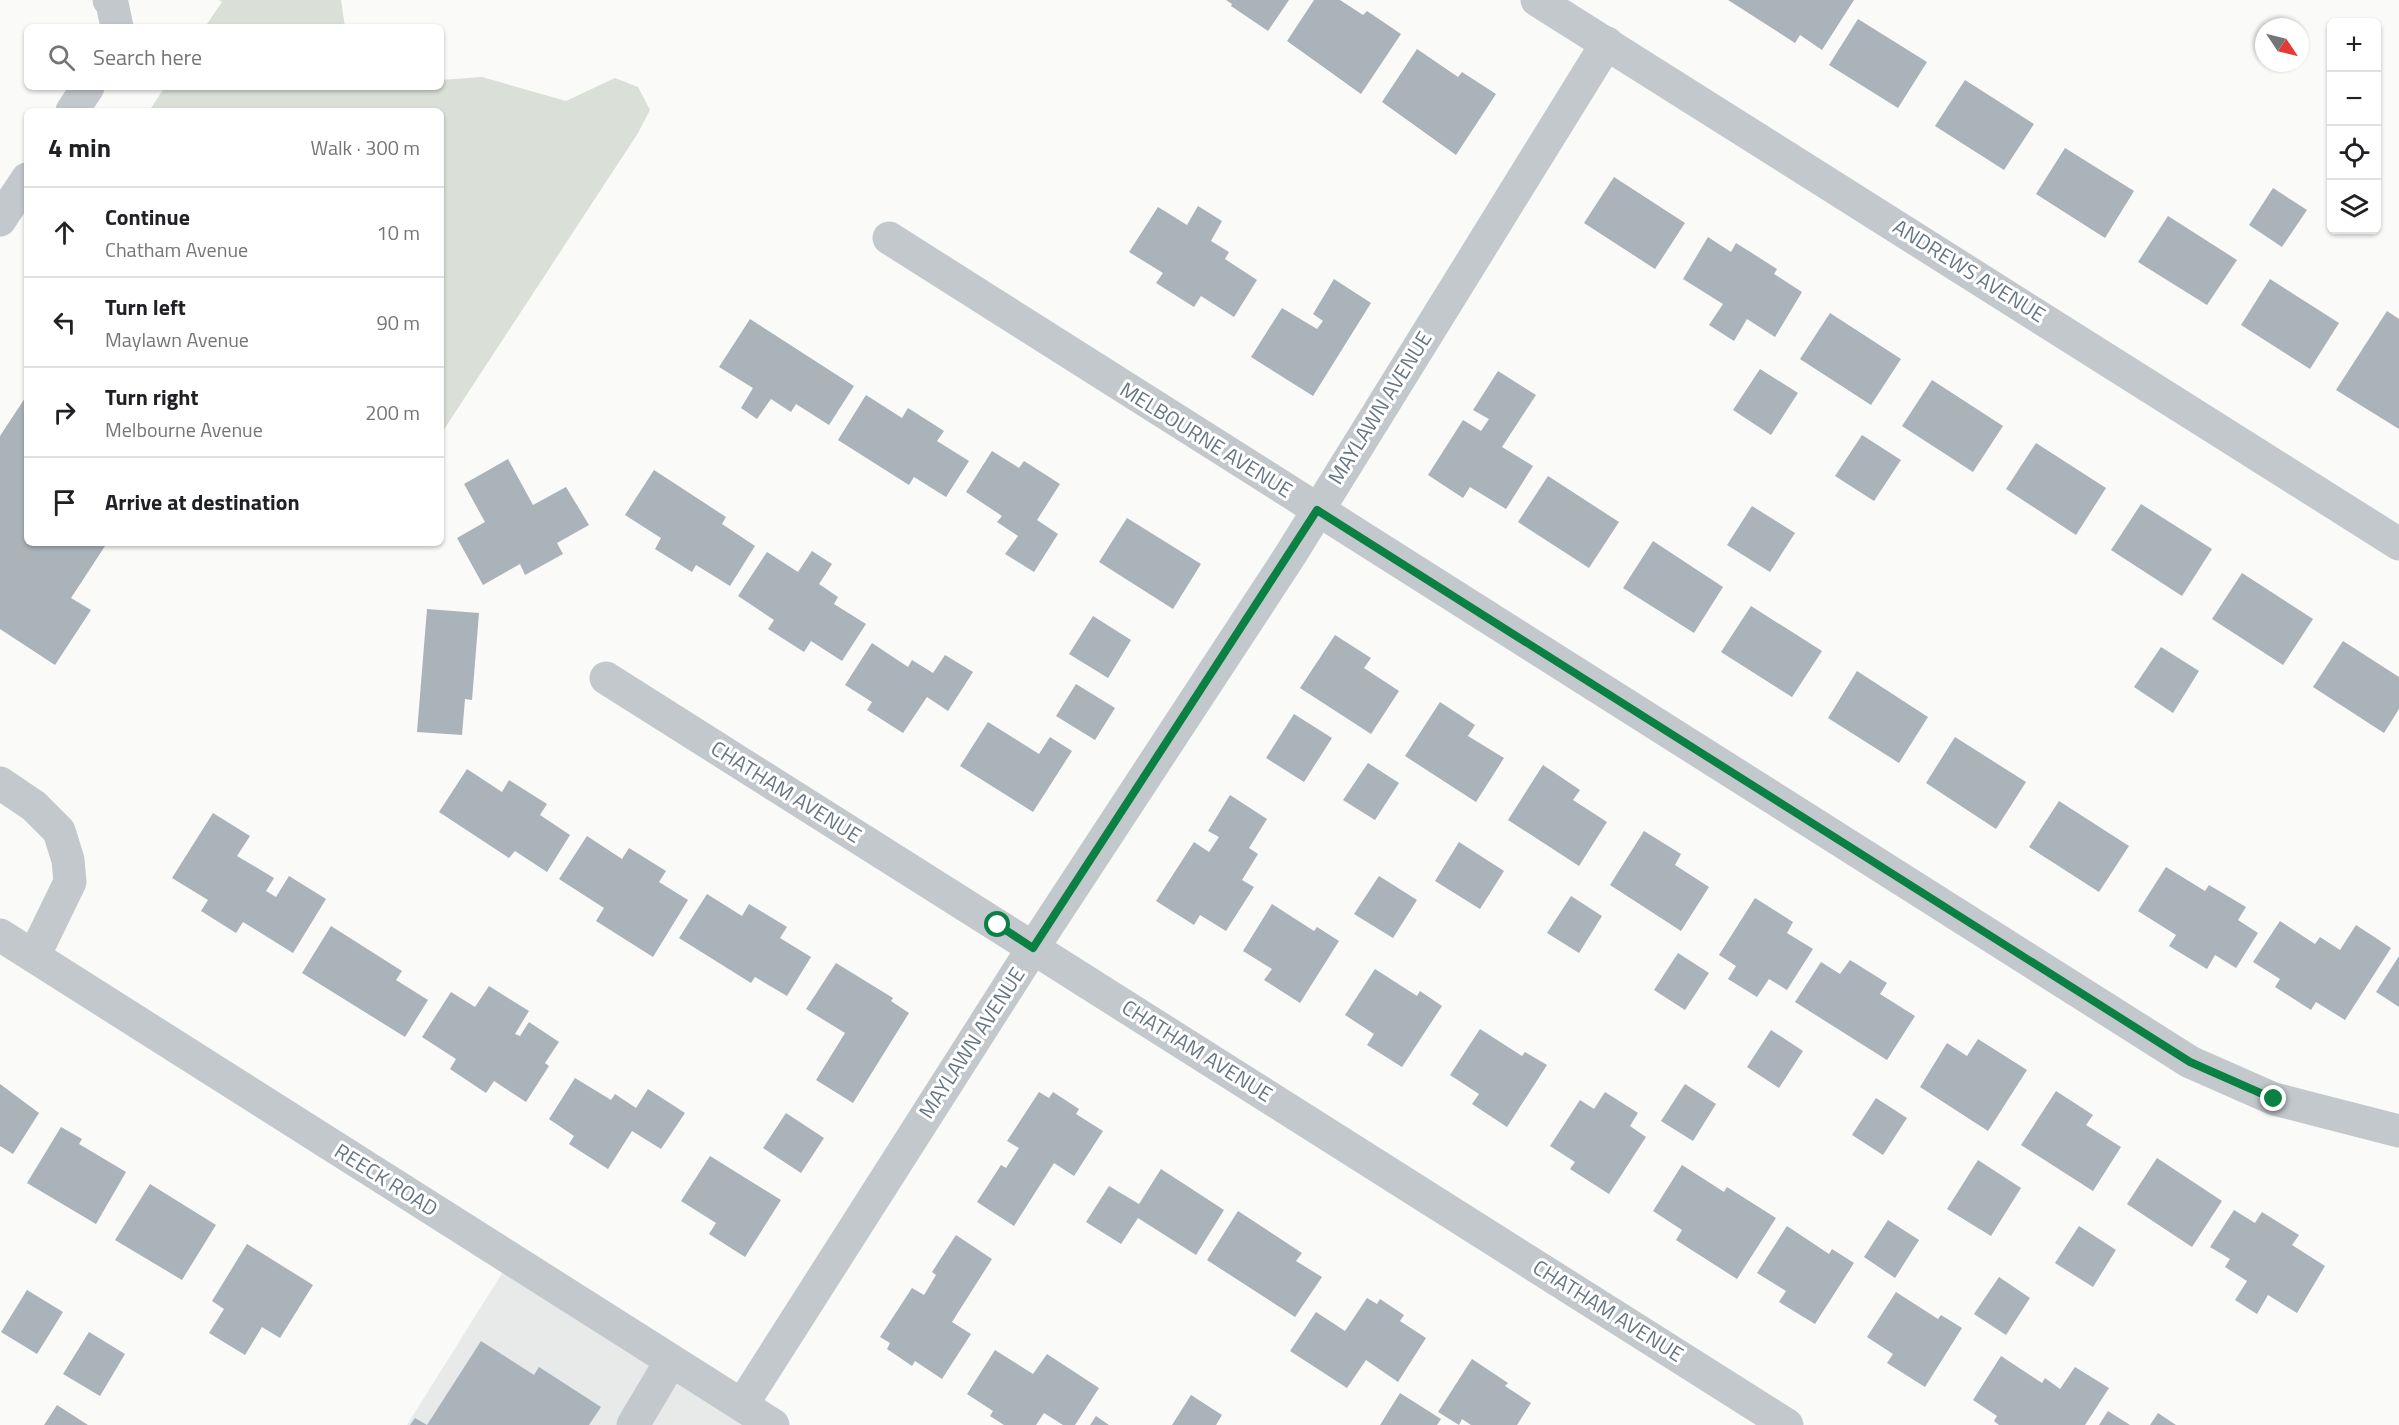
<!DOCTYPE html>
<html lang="en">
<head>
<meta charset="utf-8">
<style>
  :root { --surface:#fff; --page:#f6f6f6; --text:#202124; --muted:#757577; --line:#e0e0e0 }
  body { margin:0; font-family:"Titillium Web",sans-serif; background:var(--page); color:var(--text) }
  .controls { position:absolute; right:18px; top:18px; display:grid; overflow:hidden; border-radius:9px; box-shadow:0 2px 4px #0004 }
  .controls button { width:54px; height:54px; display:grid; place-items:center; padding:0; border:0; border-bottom:2px solid var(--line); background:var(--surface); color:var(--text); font:30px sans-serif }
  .compass { position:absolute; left:2255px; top:18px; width:54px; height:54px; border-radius:50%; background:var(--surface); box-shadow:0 2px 4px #0004; rotate:125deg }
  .stop { position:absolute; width:18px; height:18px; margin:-14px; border:4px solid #0b8043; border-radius:50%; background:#fff }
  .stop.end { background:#0b8043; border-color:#fff; box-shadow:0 2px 6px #0008 }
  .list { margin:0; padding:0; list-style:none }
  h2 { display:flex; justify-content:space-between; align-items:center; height:78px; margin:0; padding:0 24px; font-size:26px }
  h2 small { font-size:20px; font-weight:400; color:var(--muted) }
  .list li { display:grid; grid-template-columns:39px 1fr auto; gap:18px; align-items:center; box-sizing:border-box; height:90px; padding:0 24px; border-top:2px solid var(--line) }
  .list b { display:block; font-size:22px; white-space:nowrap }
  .list p { margin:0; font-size:20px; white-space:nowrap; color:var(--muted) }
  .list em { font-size:20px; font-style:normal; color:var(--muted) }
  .icon { flex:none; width:33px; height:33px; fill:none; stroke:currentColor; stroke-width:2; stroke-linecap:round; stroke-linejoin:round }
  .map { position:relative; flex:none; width:2399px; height:1425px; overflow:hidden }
  .search { position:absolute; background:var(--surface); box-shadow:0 2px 4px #0004; left:24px; top:24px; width:420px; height:66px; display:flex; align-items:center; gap:15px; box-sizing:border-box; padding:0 21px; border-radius:9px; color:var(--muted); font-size:22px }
  .panel { position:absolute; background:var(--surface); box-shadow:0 2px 4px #0004; left:24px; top:108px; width:420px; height:438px; border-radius:9px }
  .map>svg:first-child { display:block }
  .built { fill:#e8e9e9 }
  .green { fill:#dadfd7 }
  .building { fill:#aab3b9 }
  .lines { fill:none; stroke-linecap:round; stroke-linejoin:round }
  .minor { stroke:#c3c8cc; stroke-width:33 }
  .route { stroke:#0b8043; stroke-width:8 }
  .labels { text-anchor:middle; stroke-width:6; stroke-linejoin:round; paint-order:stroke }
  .street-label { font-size:21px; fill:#657683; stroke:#fff }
</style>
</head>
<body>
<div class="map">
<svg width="2399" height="1425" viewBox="0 0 2399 1425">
  <rect width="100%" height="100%" fill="#fafaf8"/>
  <path class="built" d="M 511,1259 L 773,1425 L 407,1425 Z"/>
  <g class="green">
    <path d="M 219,0 L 341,0 L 345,27 L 205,27 L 222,2 Z"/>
    <path d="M 482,77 L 566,101 L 615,78 L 638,87 L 650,110 L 638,133 L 441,434 L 441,111 L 149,111 L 165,87 L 441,87 L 441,80 Z"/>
  </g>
  <g class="building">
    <path d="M 1226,0 L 1289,0 L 1268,31 L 1231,6 L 1232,4 Z"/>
    <path d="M 1314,0 L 1340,0 L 1363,15 L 1367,11 L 1401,34 L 1361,94 L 1287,41 Z"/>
    <path d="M 1728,0 L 1854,0 L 1822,50 L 1800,35 L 1795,43 Z"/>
    <path d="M 1858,19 L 1927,62 L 1898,108 L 1829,65 Z"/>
    <path d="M 1417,49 L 1458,77 L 1462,72 L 1496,94 L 1456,155 L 1382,102 Z"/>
    <path d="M 1965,80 L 2034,124 L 2004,170 L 1935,126 Z"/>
    <path d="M 2065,148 L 2134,191 L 2105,238 L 2036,194 Z"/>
    <path d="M 1614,177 L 1685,223 L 1655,269 L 1584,223 Z"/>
    <path d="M 2273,188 L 2307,210 L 2282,247 L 2249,225 Z"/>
    <path d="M 1198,206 L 1222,221 L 1211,241 L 1229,252 L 1225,259 L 1257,280 L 1234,317 L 1201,296 L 1194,307 L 1156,283 L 1163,273 L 1129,252 L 1158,207 L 1187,225 Z"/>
    <path d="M 2168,216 L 2237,260 L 2207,305 L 2138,262 Z"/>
    <path d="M 1708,237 L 1731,252 L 1736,243 L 1777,269 L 1774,274 L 1802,292 L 1775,337 L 1747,319 L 1734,341 L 1709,325 L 1723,304 L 1683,279 Z"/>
    <path d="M 1334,279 L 1371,303 L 1313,396 L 1251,357 L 1282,308 L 1317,329 L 1323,321 L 1313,314 Z"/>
    <path d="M 2270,279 L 2339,323 L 2310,369 L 2241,325 Z"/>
    <path d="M 2387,311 L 2399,319 L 2399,429 L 2336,390 Z"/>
    <path d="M 1830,313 L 1901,359 L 1871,405 L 1800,359 Z"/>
    <path d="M 750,319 L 854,386 L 829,425 L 796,404 L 791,412 L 771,399 L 757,419 L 741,408 L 753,388 L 719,367 Z"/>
    <path d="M 1760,369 L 1798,393 L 1771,435 L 1733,410 Z"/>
    <path d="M 1498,371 L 1536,395 L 1502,447 L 1533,466 L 1506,509 L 1470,487 L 1463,498 L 1428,475 L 1463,420 L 1481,431 L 1489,419 L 1473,410 Z"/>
    <path d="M 1932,380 L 2003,426 L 1973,472 L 1902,426 Z"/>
    <path d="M 27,395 L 27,543 L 107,543 L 71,598 L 91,610 L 55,665 L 0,629 L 0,436 Z"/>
    <path d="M 866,395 L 902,418 L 908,408 L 944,431 L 937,441 L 969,461 L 946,497 L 914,477 L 909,485 L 838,440 Z"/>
    <path d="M 1862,435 L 1901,460 L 1874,501 L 1835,476 Z"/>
    <path d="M 2036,443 L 2106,488 L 2076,535 L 2006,489 Z"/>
    <path d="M 992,451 L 1019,468 L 1024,461 L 1060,484 L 1037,520 L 1058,534 L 1034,572 L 1005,554 L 1018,536 L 997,522 L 1002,516 L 966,492 Z"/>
    <path d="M 508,459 L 533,505 L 566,487 L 589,525 L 557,543 L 563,554 L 525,575 L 520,564 L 483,585 L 457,538 L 485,522 L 464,484 Z"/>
    <path d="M 654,470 L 726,517 L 722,524 L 755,546 L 730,586 L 696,565 L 692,572 L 655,549 L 661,538 L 625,515 Z"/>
    <path d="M 1548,476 L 1619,522 L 1589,568 L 1518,522 Z"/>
    <path d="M 2141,504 L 2212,549 L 2182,596 L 2111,550 Z"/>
    <path d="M 1752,506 L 1795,533 L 1770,572 L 1727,545 Z"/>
    <path d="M 1127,518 L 1201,564 L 1173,609 L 1099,562 Z"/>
    <path d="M 1653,541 L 1723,587 L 1694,633 L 1623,588 Z"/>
    <path d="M 812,551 L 832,564 L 819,584 L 838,597 L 834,604 L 866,624 L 842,661 L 811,641 L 804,652 L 768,629 L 774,620 L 738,596 L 767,552 L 798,572 Z"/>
    <path d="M 2242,573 L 2313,619 L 2283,665 L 2212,619 Z"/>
    <path d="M 1751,606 L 1822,651 L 1792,697 L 1721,652 Z"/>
    <path d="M 427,609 L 479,613 L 472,700 L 465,699 L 462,735 L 417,732 Z"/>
    <path d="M 1093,616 L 1131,640 L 1108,678 L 1069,654 Z"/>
    <path d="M 1335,635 L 1371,658 L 1364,668 L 1399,691 L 1371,734 L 1300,688 Z"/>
    <path d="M 2343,641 L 2399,677 L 2399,709 L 2384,733 L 2313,687 Z"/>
    <path d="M 872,643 L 908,667 L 912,660 L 933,673 L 945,655 L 973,672 L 948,711 L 927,697 L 903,733 L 867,710 L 872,702 L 845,685 Z"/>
    <path d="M 2161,647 L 2199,671 L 2173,713 L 2134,687 Z"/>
    <path d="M 1857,671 L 1928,717 L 1899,763 L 1828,718 Z"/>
    <path d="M 1076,684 L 1115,708 L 1095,740 L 1056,716 Z"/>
    <path d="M 1440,702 L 1475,725 L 1468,736 L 1504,758 L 1476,802 L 1405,756 Z"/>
    <path d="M 1294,714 L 1332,738 L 1304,782 L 1266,758 Z"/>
    <path d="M 988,722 L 1039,754 L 1050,737 L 1072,751 L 1033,812 L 960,766 Z"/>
    <path d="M 1955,737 L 2026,782 L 1996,829 L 1926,783 Z"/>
    <path d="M 1368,763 L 1399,783 L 1375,820 L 1343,800 Z"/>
    <path d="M 1543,765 L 1580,790 L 1573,800 L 1607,822 L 1579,866 L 1508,820 Z"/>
    <path d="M 467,769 L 502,792 L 509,780 L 547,804 L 540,815 L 570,835 L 547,872 L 515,851 L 509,858 L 439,812 Z"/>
    <path d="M 1230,795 L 1267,819 L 1249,848 L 1258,854 L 1242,880 L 1254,887 L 1226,931 L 1200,915 L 1194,925 L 1156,901 L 1194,842 L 1209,852 L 1219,837 L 1208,831 Z"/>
    <path d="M 2059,801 L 2129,846 L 2099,892 L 2029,847 Z"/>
    <path d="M 213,813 L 250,836 L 237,856 L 274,878 L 266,891 L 276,897 L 289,876 L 326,899 L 293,953 L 243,922 L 236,933 L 201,911 L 208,900 L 172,878 Z"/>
    <path d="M 1644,831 L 1681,854 L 1675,865 L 1709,887 L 1681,931 L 1610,885 Z"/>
    <path d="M 587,836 L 622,859 L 629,848 L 666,871 L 659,882 L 688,900 L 653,957 L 596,921 L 604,908 L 559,879 Z"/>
    <path d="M 1459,842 L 1504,871 L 1480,909 L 1435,881 Z"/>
    <path d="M 2166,867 L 2205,891 L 2209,885 L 2246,907 L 2238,920 L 2258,933 L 2236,968 L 2215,955 L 2207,969 L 2169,946 L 2176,935 L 2138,911 Z"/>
    <path d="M 1379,876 L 1417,900 L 1393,938 L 1354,914 Z"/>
    <path d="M 707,894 L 742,916 L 749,904 L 787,927 L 780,938 L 811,957 L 787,996 L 755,977 L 751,983 L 679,938 Z"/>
    <path d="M 1571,896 L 1602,916 L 1579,953 L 1547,933 Z"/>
    <path d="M 1755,898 L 1793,922 L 1787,933 L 1813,949 L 1787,990 L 1769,979 L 1757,997 L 1728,979 L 1736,966 L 1719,955 Z"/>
    <path d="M 1272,904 L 1314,931 L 1317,927 L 1339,941 L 1300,1003 L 1264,980 L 1272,969 L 1243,951 Z"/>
    <path d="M 2280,921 L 2315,944 L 2320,937 L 2340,950 L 2356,925 L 2391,948 L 2345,1020 L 2316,1002 L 2311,1010 L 2275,987 L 2280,979 L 2253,962 Z"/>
    <path d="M 331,926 L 402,971 L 396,980 L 428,1000 L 405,1037 L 302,973 Z"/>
    <path d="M 1678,953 L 1709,973 L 1685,1010 L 1654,990 Z"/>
    <path d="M 2399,956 L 2399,1007 L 2376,992 Z"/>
    <path d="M 1850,960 L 1887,983 L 1880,994 L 1915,1016 L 1887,1060 L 1795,1002 L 1821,962 L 1840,974 Z"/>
    <path d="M 836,963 L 893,998 L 891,1001 L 909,1013 L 853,1103 L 816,1080 L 845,1033 L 806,1009 Z"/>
    <path d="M 1375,969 L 1417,996 L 1420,991 L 1442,1006 L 1402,1067 L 1367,1045 L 1374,1034 L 1345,1015 Z"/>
    <path d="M 489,986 L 529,1011 L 515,1034 L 520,1036 L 529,1022 L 559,1042 L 545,1063 L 549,1066 L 526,1102 L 494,1081 L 486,1093 L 450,1069 L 456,1059 L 422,1037 L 451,992 L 475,1007 Z"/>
    <path d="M 1480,1029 L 1522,1056 L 1525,1052 L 1547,1065 L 1507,1127 L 1472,1104 L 1479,1094 L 1450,1075 Z"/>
    <path d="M 1771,1030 L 1803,1051 L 1779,1088 L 1747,1067 Z"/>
    <path d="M 1978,1039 L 2027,1070 L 1988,1131 L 1920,1087 L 1947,1043 L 1967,1056 Z"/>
    <path d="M 575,1078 L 611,1100 L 615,1094 L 636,1108 L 648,1089 L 685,1113 L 661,1149 L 632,1131 L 608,1169 L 569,1144 L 574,1136 L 549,1119 Z"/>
    <path d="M 0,1084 L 39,1113 L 13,1154 L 0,1146 Z"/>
    <path d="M 1685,1084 L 1716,1104 L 1693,1141 L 1661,1121 Z"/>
    <path d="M 2056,1091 L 2093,1115 L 2086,1125 L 2121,1147 L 2093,1191 L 2021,1145 Z"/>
    <path d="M 1039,1092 L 1049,1098 L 1053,1092 L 1079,1109 L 1076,1114 L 1103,1131 L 1074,1176 L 1054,1163 L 1014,1226 L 977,1202 L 1001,1165 L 1006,1168 L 1019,1148 L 1007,1141 Z"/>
    <path d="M 1605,1092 L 1638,1113 L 1630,1126 L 1646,1137 L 1609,1194 L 1570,1169 L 1575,1162 L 1550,1146 L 1580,1100 L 1594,1109 Z"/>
    <path d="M 1876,1098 L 1907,1118 L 1883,1155 L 1852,1135 Z"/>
    <path d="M 786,1113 L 824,1138 L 801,1173 L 763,1148 Z"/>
    <path d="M 61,1127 L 82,1139 L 79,1144 L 126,1172 L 96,1224 L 27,1183 Z"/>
    <path d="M 710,1156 L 781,1200 L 745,1257 L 709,1234 L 716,1223 L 681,1201 Z"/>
    <path d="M 2157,1158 L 2222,1201 L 2192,1247 L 2127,1204 Z"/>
    <path d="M 1978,1160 L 2021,1188 L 1991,1236 L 1947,1209 Z"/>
    <path d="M 1682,1165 L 1724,1192 L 1727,1187 L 1776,1218 L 1737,1279 L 1676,1240 L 1682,1230 L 1653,1211 Z"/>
    <path d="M 1161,1169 L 1224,1210 L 1196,1255 L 1138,1218 L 1121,1244 L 1086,1222 L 1109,1186 L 1139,1204 Z"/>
    <path d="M 150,1184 L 216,1225 L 182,1280 L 115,1240 Z"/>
    <path d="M 2234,1210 L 2255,1223 L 2262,1212 L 2299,1235 L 2292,1245 L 2325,1266 L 2297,1313 L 2268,1295 L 2257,1314 L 2235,1300 L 2247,1281 L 2225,1267 L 2230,1259 L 2210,1247 Z"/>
    <path d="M 1238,1211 L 1302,1253 L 1296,1261 L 1322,1277 L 1295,1317 L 1207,1260 Z"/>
    <path d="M 1888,1220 L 1919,1240 L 1895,1278 L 1864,1257 Z"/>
    <path d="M 1787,1226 L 1829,1254 L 1832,1249 L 1854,1263 L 1815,1324 L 1779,1302 L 1786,1291 L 1757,1273 Z"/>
    <path d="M 2079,1226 L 2116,1250 L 2093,1287 L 2055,1263 Z"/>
    <path d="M 956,1235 L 992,1259 L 952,1322 L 971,1334 L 942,1379 L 915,1361 L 912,1366 L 887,1349 L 890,1343 L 880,1337 L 912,1288 L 924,1295 L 936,1275 L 932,1272 Z"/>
    <path d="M 247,1244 L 313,1285 L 280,1338 L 262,1327 L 245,1355 L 209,1333 L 224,1309 L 212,1301 Z"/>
    <path d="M 1999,1277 L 2030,1298 L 2006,1335 L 1974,1314 Z"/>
    <path d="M 27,1290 L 63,1312 L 37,1354 L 1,1332 Z"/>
    <path d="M 1896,1292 L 1938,1319 L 1941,1315 L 1962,1328 L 1925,1387 L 1887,1363 L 1893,1354 L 1867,1337 Z"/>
    <path d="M 1367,1298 L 1377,1304 L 1380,1299 L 1404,1315 L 1400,1321 L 1426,1338 L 1398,1382 L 1366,1360 L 1347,1388 L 1290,1351 L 1316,1312 L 1345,1331 Z"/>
    <path d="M 89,1332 L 125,1354 L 100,1396 L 63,1374 Z"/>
    <path d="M 481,1341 L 534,1375 L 539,1367 L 601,1407 L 589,1425 L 427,1425 Z"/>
    <path d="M 995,1350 L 1033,1374 L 1047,1354 L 1099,1388 L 1075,1425 L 1063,1425 L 1044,1413 L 1036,1425 L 1004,1425 L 990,1416 L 993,1411 L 967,1394 Z"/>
    <path d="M 2001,1356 L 2042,1383 L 2045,1378 L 2060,1389 L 2075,1367 L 2109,1388 L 2085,1425 L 1999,1425 L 1994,1421 L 1997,1416 L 1973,1400 Z"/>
    <path d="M 1472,1359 L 1508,1383 L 1505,1386 L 1531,1403 L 1517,1425 L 1471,1425 L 1462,1419 L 1459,1425 L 1438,1412 Z"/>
    <path d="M 1400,1393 L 1441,1419 L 1437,1425 L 1380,1425 Z"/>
    <path d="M 1191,1395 L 1222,1415 L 1216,1425 L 1172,1425 Z"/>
    <path d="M 57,1405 L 88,1425 L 44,1425 Z"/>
    <path d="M 2108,1411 L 2130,1425 L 2099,1425 Z"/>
    <path d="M 2158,1413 L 2176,1425 L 2150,1425 Z"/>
    <path d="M 1096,1416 L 1109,1425 L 1090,1425 Z"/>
    <path d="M 415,1418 L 427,1425 L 410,1425 Z"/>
  </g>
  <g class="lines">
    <g class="minor">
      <path d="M 109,0 L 112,3 L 117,27"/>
      <path d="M 1537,0 L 2399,544"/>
      <path d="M 72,111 L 88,87"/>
      <path d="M 0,220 L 27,179"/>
      <path d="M 889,238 L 2190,1062 L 2274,1099 L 2399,1131"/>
      <path d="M 606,678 L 1787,1425"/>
      <path d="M 0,783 L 34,806 L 59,831 L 68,860 L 70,882 L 34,956"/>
      <path d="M 0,935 L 773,1425"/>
      <path d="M 742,1405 L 1033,948 L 1291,554 L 1607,43"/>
      <path d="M 633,1425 L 671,1361"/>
    </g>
  </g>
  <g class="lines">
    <path class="route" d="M 998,925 L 1033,948 L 1317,510 L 2190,1062 L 2274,1099"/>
  </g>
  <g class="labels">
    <g class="street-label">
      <text transform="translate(1969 271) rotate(32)" y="7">ANDREWS AVENUE</text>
      <text transform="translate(1380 408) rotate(-58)" y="7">MAYLAWN AVENUE</text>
      <text transform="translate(1206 440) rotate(32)" y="7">MELBOURNE AVENUE</text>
      <text transform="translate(786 792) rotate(32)" y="7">CHATHAM AVENUE</text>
      <text transform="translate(972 1043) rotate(-57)" y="7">MAYLAWN AVENUE</text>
      <text transform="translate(1197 1051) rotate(32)" y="7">CHATHAM AVENUE</text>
      <text transform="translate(386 1180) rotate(32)" y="7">REECK ROAD</text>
      <text transform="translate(1608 1311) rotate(32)" y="7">CHATHAM AVENUE</text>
    </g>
  </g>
</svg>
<div class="controls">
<button>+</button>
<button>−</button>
<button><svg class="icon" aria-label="locate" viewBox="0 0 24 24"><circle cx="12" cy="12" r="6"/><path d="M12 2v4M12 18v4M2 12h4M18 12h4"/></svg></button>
<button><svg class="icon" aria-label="layers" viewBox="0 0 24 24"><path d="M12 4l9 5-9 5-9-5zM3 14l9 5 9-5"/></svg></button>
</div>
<svg class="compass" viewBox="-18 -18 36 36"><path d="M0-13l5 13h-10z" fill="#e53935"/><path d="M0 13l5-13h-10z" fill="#757577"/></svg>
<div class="stop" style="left:998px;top:925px"></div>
<div class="stop end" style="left:2274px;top:1099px"></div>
<div class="search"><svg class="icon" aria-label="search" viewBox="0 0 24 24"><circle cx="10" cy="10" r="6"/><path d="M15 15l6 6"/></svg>Search here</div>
<section class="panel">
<h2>4 min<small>Walk · 300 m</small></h2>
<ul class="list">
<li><svg class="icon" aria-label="ahead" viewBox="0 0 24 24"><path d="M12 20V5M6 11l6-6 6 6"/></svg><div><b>Continue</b><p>Chatham Avenue</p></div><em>10 m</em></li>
<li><svg class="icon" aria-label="left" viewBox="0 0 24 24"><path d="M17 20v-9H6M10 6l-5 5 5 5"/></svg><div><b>Turn left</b><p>Maylawn Avenue</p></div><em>90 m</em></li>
<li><svg class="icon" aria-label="right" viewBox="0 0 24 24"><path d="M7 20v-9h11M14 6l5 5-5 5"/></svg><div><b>Turn right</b><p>Melbourne Avenue</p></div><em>200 m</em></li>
<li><svg class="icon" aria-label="arrive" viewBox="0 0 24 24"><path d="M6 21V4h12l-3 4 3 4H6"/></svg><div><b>Arrive at destination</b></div></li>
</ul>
</section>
</div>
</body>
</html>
